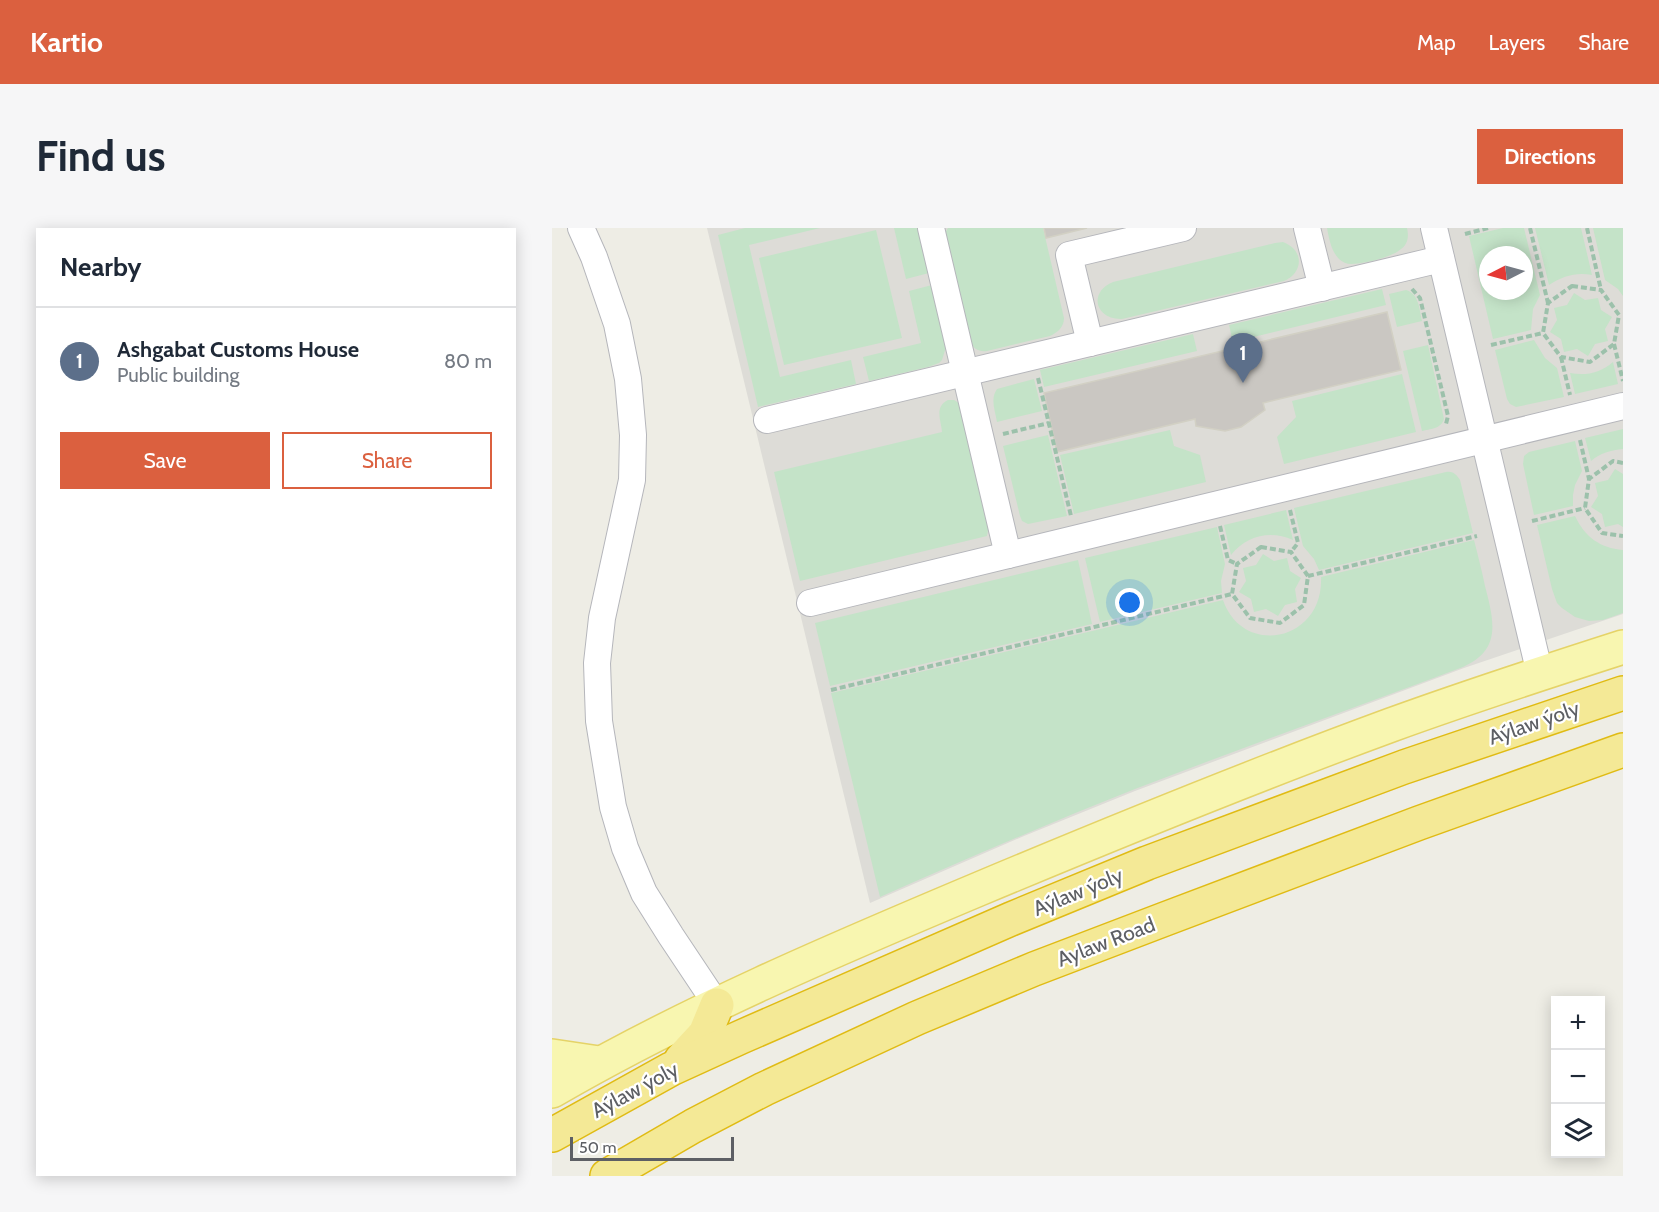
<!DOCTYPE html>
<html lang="en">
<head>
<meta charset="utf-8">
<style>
  :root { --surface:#fff; --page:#f6f6f7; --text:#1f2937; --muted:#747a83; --line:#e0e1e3; --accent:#db603f }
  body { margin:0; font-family:Cabin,sans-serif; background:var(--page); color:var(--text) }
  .controls { position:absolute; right:18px; bottom:18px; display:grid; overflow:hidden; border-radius:0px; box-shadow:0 3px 15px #0003 }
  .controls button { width:54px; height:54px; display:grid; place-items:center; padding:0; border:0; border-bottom:2px solid var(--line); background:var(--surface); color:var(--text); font:30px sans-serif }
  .compass { position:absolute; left:927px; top:18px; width:54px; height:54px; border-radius:50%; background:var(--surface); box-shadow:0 3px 15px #0003; rotate:264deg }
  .scale { position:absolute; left:18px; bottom:15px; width:164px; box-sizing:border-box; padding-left:6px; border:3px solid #5d5f64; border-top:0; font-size:16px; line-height:21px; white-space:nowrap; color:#5d5f64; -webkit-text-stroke:4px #fff; paint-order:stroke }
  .you { position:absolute; left:578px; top:375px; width:21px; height:21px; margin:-15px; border:4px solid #fff; border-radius:50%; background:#1a73e8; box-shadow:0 0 0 9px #1a73e833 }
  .badge { display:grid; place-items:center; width:39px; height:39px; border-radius:50%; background:var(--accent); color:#fff; font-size:20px; font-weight:700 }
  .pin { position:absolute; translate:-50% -50px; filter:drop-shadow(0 2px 3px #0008) }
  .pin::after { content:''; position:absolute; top:32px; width:21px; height:18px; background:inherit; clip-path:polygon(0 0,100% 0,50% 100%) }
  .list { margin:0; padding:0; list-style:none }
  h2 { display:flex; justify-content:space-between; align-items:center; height:78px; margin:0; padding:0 24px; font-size:26px }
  h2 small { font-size:20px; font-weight:400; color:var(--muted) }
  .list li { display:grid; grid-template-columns:39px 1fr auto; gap:18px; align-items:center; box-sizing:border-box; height:108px; padding:0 24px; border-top:2px solid var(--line) }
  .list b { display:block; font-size:22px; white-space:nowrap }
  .list p { margin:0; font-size:20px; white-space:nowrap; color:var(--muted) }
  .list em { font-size:20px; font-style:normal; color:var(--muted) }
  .actions { display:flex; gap:12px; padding:18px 24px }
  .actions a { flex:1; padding:14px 0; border:2px solid var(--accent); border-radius:0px; text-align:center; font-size:21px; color:var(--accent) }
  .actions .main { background:var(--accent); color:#fff }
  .icon { flex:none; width:33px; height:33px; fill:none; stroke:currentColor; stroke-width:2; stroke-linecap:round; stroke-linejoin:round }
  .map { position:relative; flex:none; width:1071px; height:948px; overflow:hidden; border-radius:0px }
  header { display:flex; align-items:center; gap:36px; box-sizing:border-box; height:84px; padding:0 30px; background:var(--accent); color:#fff }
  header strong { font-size:28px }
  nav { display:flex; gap:33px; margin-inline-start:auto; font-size:21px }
  .intro { display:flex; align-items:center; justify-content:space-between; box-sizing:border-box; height:144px; padding:0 36px }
  h1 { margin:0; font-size:42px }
  .button { padding:15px 27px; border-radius:0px; background:var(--accent); color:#fff; font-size:21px; font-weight:700 }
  main { display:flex; gap:36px; padding:0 36px }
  aside { flex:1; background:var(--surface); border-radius:0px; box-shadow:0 3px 15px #0003 }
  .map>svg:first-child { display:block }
  .industrial { fill:#dddcd7; fill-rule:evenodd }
  .green { fill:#c4e3c8; fill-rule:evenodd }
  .building { fill:#cac7c2; stroke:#d2d0c4; stroke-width:1.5 }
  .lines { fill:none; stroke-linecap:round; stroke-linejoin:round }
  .minor-casing { stroke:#b5b6bb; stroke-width:28 }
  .major-casing { stroke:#e5d367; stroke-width:36 }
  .highway-casing { stroke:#e0bb14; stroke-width:36 }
  .path { stroke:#9cc1ab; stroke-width:4; stroke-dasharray:6 3; stroke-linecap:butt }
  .minor { stroke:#fff; stroke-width:26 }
  .major { stroke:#f8f6b0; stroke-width:33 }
  .highway { stroke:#f4e996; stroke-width:33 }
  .labels { text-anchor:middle; stroke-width:4.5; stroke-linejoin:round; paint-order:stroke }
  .street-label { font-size:21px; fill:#5d5f64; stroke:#fff }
</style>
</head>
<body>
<header>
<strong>Kartio</strong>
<nav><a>Map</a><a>Layers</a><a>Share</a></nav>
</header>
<div class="intro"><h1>Find us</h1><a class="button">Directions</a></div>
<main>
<aside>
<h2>Nearby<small></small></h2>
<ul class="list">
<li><span class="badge" style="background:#5c6f8a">1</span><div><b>Ashgabat Customs House</b><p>Public building</p></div><em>80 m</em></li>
</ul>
<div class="actions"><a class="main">Save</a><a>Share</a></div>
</aside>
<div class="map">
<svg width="1071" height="948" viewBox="0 0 1071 948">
  <rect width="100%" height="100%" fill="#eeede5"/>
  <path class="industrial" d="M 155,0 L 1071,0 L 1071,386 L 912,440 L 583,563 L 472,608 L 318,675 ZM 936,27 L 972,27 L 972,63 L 936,63 Z"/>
  <g class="green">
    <path d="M 193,0 L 268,0 L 197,17 L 228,149 L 299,132 L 304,156 L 206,179 L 166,7 Z"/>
    <path d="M 342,0 L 366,0 L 377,45 L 354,51 Z"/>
    <path d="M 396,0 L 491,0 L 512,90 C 512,99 506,104 498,108 L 435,123 C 427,124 421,121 418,113 L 393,5 Z"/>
    <path d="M 775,0 L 855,0 C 857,8 856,16 849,21 C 841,29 811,36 799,36 C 795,36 790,34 787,31 C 779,23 777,10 775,0 Z"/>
    <path d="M 951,0 L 972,0 L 988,67 L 981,81 L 979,102 L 941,111 L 917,8 ZM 936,27 L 972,27 L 972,63 L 936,63 Z"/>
    <path d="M 983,0 L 1029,0 L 1040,47 C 1024,44 1011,48 997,57 Z"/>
    <path d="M 1041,0 L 1071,0 L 1071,68 L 1066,61 L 1053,52 Z"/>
    <path d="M 324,2 L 350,110 L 232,137 L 207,30 Z"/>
    <path d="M 731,14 C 752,22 752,44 732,53 L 570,91 C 543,92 536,64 561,54 L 723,15 Z"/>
    <path d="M 380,57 L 394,119 L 390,132 L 387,135 L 376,139 L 317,153 L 311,129 L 369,115 L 357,63 Z"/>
    <path d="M 830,61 L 834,77 L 681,114 L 677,97 Z"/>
    <path d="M 854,62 C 867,66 867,80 870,93 L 845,99 L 837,66 Z"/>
    <path d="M 1022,65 L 1033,72 L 1046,70 L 1049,82 L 1060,89 L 1053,101 L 1056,113 L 1043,116 L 1036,128 L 1025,121 L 1012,124 L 1009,111 L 998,104 L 1005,92 L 1002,80 L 1015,77 Z"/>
    <path d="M 641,106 L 645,123 L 492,159 L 488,142 Z"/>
    <path d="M 982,112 L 993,130 L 1005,140 L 1012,169 L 964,179 L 958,176 L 955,171 L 943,122 Z"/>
    <path d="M 876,117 L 892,191 C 889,201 878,201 870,203 L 851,123 Z"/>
    <path d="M 1061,134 L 1066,156 L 1023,166 L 1018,145 C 1034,148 1048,145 1061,134 Z"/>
    <path d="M 850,146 L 864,204 L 732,236 L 725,209 L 744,189 L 740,173 Z"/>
    <path d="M 482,151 L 490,183 L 445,194 C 443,182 438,171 445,161 Z"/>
    <path d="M 396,172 L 402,172 L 407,175 L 437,297 L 435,308 L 248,353 L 222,244 L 390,204 C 389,192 382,179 396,172 Z"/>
    <path d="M 1071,201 L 1071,221 C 1059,222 1048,225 1039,233 L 1033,210 Z"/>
    <path d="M 618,202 L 622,218 L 648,227 L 654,254 L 522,286 L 508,227 Z"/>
    <path d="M 496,207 L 515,288 L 476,296 L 470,293 L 468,288 L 451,218 Z"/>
    <path d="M 1023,213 L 1030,243 L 1023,257 L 1021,267 L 1021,278 L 982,287 L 971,236 L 972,228 L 977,224 Z"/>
    <path d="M 1063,241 L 1071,246 L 1071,299 L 1066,296 L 1053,299 L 1050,286 L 1039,279 L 1046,268 L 1043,255 L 1056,252 Z"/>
    <path d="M 894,244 C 901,243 904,246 908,252 L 921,305 L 767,342 L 762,331 L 751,318 L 742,280 Z"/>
    <path d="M 734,282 L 741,312 C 719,302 695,307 679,327 L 672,297 Z"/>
    <path d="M 1023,288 C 1033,309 1048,320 1071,322 L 1071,385 L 1051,392 L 1037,393 L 1023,389 L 1010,380 L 1005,375 L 1000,361 L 985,297 Z"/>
    <path d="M 665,299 L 673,336 L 669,353 L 670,365 L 548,394 L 533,330 Z"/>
    <path d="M 922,312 C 926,328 930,343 933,358 C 942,393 950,422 911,439 C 802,480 692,519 583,561 C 497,595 412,632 328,669 L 279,465 L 671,372 C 691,430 772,413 769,349 Z"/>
    <path d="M 711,326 L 722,333 L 735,330 L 738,343 L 749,350 L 743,361 L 745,374 L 733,377 L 726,388 L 714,381 L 702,384 L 699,371 L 687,364 L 694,353 L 691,340 L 704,337 Z"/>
    <path d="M 526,332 L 540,396 L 278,458 L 263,395 Z"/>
  </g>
  <g class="building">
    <path d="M 492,0 L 535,0 L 494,10 Z"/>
    <path d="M 835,84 L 849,142 L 711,175 L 713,182 L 689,199 L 673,203 L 644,198 L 643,191 L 505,224 L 492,165 Z"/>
  </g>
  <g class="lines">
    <defs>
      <g id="minor">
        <path d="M 29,0 L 42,29 L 65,96 L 76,151 L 81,207 L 80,252 L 50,390 L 45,435 L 47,493 L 61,579 L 73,620 L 92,665 L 119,708 L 165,777"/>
        <path d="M 379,0 L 456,327"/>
        <path d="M 755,0 L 770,60"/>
        <path d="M 882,0 L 988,446"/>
        <path d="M 538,115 L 517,27 L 631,0"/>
        <path d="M 215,192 L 889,31"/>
        <path d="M 258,375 L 1071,178"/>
      </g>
      <g id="major">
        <path d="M 0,828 L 47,835"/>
        <path d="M 0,863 C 136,784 282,722 427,661 C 563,604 700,548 839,497 C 916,469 993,444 1071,419"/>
      </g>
      <g id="highway">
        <path d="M 129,832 L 153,806 L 165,777"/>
        <path d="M 0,907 L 119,841 L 189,809 L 459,691 L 595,635 L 852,539 L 1071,465"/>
        <path d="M 55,948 L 141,898 L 212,861 L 365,790 L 482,741 L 613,691 L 867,595 L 1071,522"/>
      </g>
    </defs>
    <use href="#minor" class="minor-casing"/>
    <use href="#major" class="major-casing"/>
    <use href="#highway" class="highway-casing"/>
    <g class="path">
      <path d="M 978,0 L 996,75"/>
      <path d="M 1035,0 L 1049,62"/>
      <path d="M 913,6 L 936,0"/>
      <path d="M 1020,58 L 1049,62 L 1067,87 L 1062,116 L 1038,134 L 1009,129 L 991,105 L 996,75 Z"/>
      <path d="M 860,61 L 868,70 L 896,188 L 894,196"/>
      <path d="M 1062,116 L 1071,153"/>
      <path d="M 939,117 L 991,105"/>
      <path d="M 1009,129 L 1018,167"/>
      <path d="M 486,150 L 519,288"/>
      <path d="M 451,206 L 497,195"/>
      <path d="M 1028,212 L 1037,251"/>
      <path d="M 1071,235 L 1061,233 L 1037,251 L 1033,280 L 1050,305 L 1071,308"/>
      <path d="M 738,282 L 746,315 L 739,324"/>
      <path d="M 980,293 L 1033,280"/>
      <path d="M 668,298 L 676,332 L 685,336"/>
      <path d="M 709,319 L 739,324 L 756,348 L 752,377 L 728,395 L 698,390 L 680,366 L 685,336 Z"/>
      <path d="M 756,348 L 925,308"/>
      <path d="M 279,462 L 680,366"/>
    </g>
    <use href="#minor" class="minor"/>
    <use href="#major" class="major"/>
    <use href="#highway" class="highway"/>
  </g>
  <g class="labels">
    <g class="street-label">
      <text transform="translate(982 495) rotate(-19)" y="7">Aýlaw ýoly</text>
      <text transform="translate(526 664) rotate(-22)" y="7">Aýlaw ýoly</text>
      <text transform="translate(554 714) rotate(-21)" y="7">Aylaw Road</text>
      <text transform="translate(83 862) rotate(-28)" y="7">Aýlaw ýoly</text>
    </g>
  </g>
</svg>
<div class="controls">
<button>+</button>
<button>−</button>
<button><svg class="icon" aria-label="layers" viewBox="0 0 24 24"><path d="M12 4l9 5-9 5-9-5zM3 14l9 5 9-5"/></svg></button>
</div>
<svg class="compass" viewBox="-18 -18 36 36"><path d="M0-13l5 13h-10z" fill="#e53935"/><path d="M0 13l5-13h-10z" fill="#747a83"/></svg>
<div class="scale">50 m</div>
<div class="you"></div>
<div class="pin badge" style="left:691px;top:155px;background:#5c6f8a">1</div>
</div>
</main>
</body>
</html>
